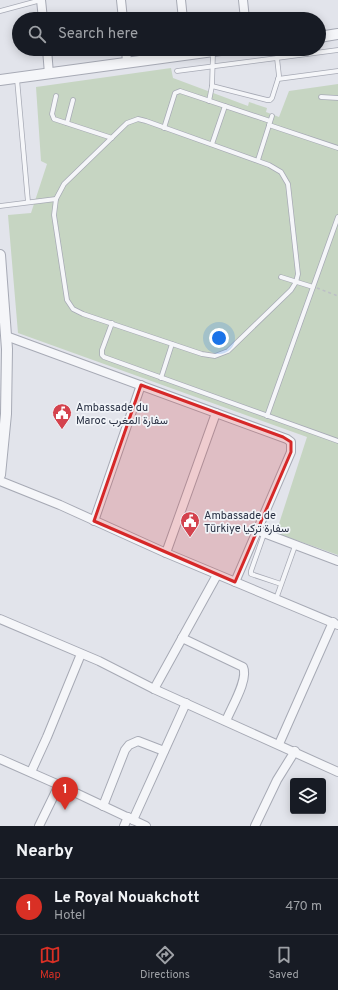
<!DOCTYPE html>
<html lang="en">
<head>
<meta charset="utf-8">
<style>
  :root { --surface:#171b24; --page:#20242c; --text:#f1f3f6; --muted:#9ea1a6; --line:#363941; --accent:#d93025 }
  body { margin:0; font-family:Overpass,Vazirmatn,sans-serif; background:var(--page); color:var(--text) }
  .controls { position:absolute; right:12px; bottom:12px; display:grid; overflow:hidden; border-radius:4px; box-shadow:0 2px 10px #0003 }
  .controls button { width:36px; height:36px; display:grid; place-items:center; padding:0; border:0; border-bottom:1px solid var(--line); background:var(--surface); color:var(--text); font:20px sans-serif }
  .you { position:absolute; left:219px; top:338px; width:14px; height:14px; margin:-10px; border:3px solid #fff; border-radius:50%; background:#1a73e8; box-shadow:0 0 0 6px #1a73e833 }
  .badge { display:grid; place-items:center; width:26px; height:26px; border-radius:50%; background:var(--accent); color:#fff; font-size:13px; font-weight:700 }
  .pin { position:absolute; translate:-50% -33px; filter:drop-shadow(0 1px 2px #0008) }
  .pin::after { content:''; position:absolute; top:21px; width:14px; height:12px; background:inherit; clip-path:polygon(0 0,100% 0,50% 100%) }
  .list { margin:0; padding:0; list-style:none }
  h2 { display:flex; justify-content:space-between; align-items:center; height:52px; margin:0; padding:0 16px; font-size:17px }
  h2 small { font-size:13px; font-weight:400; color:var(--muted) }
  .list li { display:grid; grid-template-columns:26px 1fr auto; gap:12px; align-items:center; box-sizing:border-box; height:56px; padding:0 16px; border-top:1px solid var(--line) }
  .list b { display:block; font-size:15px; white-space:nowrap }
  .list p { margin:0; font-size:13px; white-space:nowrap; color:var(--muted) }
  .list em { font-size:13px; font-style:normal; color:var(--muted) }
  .icon { flex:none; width:22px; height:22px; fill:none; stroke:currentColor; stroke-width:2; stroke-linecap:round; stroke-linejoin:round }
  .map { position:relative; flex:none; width:338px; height:826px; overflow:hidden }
  .search { position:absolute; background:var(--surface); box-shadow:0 2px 10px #0003; left:12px; right:12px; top:12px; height:44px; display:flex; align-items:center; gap:10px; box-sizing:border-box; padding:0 14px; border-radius:22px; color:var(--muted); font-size:15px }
  .sheet { height:108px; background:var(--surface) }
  nav { display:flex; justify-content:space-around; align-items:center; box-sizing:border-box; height:56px; border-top:1px solid var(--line); background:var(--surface); font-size:11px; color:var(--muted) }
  nav a { display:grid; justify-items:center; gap:2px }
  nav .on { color:var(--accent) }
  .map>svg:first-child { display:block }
  .pitch { fill:#c6d5c2 }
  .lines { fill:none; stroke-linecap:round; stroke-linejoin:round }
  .service-casing { stroke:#a7aab5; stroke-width:5.5 }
  .minor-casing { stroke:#a7aab5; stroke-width:10 }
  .tertiary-casing { stroke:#a7aab5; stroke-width:12 }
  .path { stroke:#bcbfc6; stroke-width:1.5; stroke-dasharray:3 3; stroke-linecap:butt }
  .service { stroke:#f5f6f9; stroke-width:4 }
  .minor { stroke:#f5f6f9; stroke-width:8 }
  .tertiary { stroke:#f5f6f9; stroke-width:10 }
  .marked { fill:#d62828; fill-opacity:0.2; stroke:#d62828; stroke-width:3; stroke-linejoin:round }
  .labels { text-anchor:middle; stroke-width:3.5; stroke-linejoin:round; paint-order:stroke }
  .poi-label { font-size:11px; fill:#293043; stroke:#f1f4f8; text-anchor:start }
</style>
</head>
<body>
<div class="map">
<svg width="338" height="826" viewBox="0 0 338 826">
  <rect width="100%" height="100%" fill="#e2e4eb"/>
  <path class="pitch" d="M 171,68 L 173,78 L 248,106 L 249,102 L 267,108 L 266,112 L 279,117 L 289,91 L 338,84 L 338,555 L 276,533 L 307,437 L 18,333 L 8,215 L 31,213 L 47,164 L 41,161 L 36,87 Z"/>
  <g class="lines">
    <defs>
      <g id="service">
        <path d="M 0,11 L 41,0"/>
        <path d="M 177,71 L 338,50"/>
        <path d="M 17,79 L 28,202"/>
        <path d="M 278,79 L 338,71"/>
        <path d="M 212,86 L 267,100 L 270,100 L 272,98 L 279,76 L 277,58"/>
        <path d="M 56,96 L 52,114 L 54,119 L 112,138"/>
        <path d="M 321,97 L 338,98"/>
        <path d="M 209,101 L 212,86 L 213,52"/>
        <path d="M 138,119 L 146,121 L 269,165 L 281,172 L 288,184 L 298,274 L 296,282 L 291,290 L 228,351 L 215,356 L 202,354 L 83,314 L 73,309 L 67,300 L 54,215 L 56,199 L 64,184 L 127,123 Z"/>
        <path d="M 67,123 L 73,100"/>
        <path d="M 269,125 L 338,148"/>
        <path d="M 164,128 L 175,93 L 180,91 L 270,121"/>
        <path d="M 212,144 L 225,106"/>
        <path d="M 258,160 L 272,116"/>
        <path d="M 0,206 L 56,199"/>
        <path d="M 281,277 L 313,287"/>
        <path d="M 112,323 L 102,350 L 102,355 L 104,357 L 338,441"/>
        <path d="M 161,378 L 172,344"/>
        <path d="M 267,416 L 338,217"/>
        <path d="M 264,534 L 251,571 L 251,574 L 281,584"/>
        <path d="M 276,599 L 295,546"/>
      </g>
      <g id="minor">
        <path d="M 41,0 L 43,19"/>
        <path d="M 121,0 L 123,19"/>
        <path d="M 181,0 L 183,19"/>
        <path d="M 243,0 L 245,19"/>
        <path d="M 47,49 L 49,74"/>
        <path d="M 126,49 L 127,63"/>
        <path d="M 6,336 L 287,439 L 291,442 L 291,452 L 235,582"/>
        <path d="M 0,481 L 60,505 L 166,553 L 338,625"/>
        <path d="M 94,521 L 141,385"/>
        <path d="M 256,530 L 338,561"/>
        <path d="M 166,553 L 216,413"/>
        <path d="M 0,619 L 99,661 L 154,689 L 338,772"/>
        <path d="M 182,638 L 243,667 C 249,679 231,708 226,721"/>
        <path d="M 154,689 L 217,575"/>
        <path d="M 279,744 L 333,622"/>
        <path d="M 0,759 L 59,785 L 146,826"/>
        <path d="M 31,772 L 47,737 L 81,654"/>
        <path d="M 103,806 L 125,750 L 129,745 L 138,741 L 164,751"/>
        <path d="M 133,820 L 186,703"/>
        <path d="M 39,826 L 59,785"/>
        <path d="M 124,826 L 128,817"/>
        <path d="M 255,826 L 277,780 L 295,751"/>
      </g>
      <g id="tertiary">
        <path d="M 319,37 L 338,34"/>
        <path d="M 0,80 L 228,49"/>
        <path d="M 0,255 L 7,349 L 6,414 L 0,475"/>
      </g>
    </defs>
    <use href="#service" class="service-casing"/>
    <use href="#minor" class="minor-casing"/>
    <use href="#tertiary" class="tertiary-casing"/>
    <path class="path" d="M 317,288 L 338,296"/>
    <use href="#service" class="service"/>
    <use href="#minor" class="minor"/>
    <use href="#tertiary" class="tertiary"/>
  </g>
  <path class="marked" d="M 141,385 L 283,437 L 291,442 L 291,452 L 235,582 L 94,521 Z"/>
  <defs>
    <symbol id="civic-pin" viewBox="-11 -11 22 30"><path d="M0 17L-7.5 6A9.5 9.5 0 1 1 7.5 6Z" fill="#d4424d" stroke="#f1f4f8"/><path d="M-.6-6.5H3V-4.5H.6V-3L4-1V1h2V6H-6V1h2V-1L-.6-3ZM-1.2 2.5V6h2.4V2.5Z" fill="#fff"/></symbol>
  </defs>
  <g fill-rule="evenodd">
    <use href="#civic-pin" x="51" y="402" width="22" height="30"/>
    <use href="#civic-pin" x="179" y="510" width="22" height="30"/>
  </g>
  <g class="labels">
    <g class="poi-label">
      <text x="76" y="411">Ambassade du<tspan x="76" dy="13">Maroc سفارة المغرب</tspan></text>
      <text x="204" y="519">Ambassade de<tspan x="204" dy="13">Türkiye سفارة تركيا</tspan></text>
    </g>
  </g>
</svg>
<div class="controls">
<button><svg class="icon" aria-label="layers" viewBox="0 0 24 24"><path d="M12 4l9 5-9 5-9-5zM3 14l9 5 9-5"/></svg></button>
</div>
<div class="you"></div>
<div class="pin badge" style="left:65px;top:810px">1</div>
<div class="search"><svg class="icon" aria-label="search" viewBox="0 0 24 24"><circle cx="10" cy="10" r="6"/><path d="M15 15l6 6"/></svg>Search here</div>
</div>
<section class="sheet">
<h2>Nearby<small></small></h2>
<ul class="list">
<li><span class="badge">1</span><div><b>Le Royal Nouakchott</b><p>Hotel</p></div><em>470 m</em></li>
</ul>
</section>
<nav>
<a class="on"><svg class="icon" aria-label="map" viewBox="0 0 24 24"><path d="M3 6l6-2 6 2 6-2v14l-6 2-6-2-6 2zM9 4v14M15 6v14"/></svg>Map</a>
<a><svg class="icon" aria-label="directions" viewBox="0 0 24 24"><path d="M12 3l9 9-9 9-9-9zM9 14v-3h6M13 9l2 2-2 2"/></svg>Directions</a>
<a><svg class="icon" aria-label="saved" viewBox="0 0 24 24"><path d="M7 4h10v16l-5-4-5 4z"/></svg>Saved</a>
</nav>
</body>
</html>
